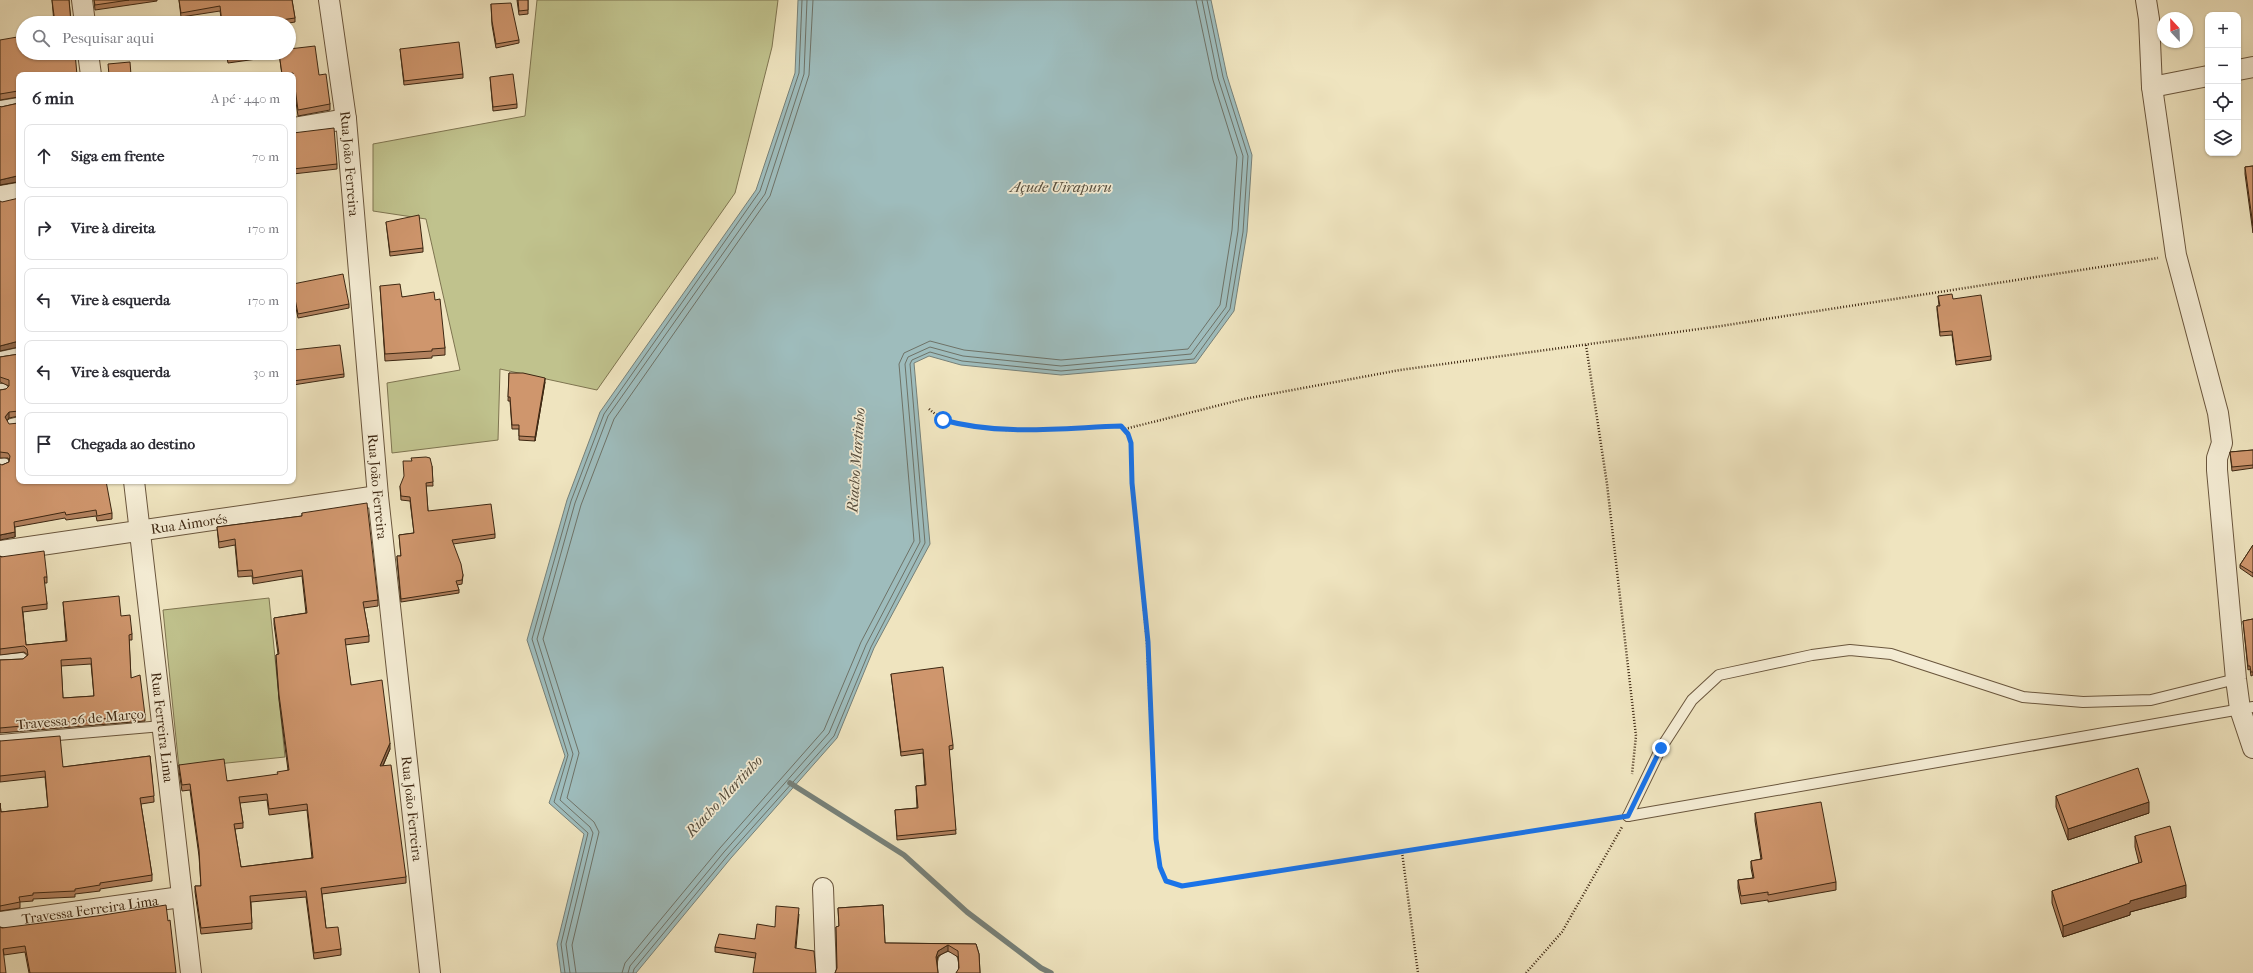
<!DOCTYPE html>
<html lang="pt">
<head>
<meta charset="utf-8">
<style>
  :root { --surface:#fff; --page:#f2f2f3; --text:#2b2b33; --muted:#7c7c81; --line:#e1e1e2 }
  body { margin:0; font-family:"IM FELL French Canon",serif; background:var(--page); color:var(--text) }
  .controls { position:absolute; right:12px; top:12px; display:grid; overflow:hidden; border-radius:8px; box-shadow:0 1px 3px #0004 }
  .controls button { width:36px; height:36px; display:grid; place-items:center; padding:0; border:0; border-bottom:1px solid var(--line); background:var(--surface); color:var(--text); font:20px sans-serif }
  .compass { position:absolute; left:2157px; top:12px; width:36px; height:36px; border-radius:50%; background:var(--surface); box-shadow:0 1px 3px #0004; rotate:338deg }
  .stop { position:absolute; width:12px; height:12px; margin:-9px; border:3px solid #1a73e8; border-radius:50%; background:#fff }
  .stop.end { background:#1a73e8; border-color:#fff; box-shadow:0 1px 4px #0008 }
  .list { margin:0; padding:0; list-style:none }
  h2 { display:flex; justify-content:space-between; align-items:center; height:52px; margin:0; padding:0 16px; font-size:17px }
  h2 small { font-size:13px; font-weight:400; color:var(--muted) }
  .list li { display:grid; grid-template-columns:26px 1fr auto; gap:12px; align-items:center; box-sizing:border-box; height:64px; margin:0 8px 8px; padding:0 8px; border:1px solid var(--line); border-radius:8px }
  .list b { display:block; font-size:15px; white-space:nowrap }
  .list em { font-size:13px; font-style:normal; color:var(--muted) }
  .icon { flex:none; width:22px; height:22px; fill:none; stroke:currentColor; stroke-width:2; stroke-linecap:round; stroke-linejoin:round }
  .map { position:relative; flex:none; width:2253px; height:973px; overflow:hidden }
  .search { position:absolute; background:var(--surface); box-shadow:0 1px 3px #0004; left:16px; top:16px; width:280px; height:44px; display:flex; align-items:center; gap:10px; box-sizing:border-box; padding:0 14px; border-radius:22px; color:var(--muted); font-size:15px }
  .panel { position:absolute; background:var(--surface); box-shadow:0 1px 3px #0004; left:16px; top:72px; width:280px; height:412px; border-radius:8px }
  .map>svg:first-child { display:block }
  .green { fill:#c0c28d; stroke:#7e7450 }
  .water { fill:#9ebcbc; stroke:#778078 }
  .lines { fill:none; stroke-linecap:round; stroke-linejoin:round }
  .shore { stroke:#6e7267; stroke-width:1 }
  .stream { stroke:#778078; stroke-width:5.5 }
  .lane-casing { stroke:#6a563d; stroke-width:12 }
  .street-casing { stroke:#6a563d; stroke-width:22 }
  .path { stroke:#3d2712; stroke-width:2.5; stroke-dasharray:1 2; stroke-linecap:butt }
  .lane { stroke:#f5edd5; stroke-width:10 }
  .street { stroke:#f5edd5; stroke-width:20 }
  .wall { fill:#b2815e; stroke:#3d2712; fill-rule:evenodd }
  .shaded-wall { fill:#91694c; stroke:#3d2712 }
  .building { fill:#cf966d; stroke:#3d2712; fill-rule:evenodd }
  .route { stroke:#1a73e8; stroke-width:5 }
  .labels { text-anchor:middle; stroke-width:3.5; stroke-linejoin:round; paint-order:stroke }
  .street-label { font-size:14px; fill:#3d2712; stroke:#f5edd5 }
  .water-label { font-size:15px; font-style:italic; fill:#554c3c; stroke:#f5edd5 }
</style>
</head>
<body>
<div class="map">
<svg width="2253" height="973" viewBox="0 0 2253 973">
  <rect width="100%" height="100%" fill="#efe4bf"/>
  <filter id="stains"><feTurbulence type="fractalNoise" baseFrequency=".005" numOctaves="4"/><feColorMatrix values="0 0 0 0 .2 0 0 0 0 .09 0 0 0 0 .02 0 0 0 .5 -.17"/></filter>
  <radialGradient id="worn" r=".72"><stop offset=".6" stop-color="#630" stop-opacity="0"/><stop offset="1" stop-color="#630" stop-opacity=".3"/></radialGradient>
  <g class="green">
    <path d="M 537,0 L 778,0 L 772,47 L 735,193 L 597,390 L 500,369 L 498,440 L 392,453 L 387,383 L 460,370 L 426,219 L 373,211 L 373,144 L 525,116 Z"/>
    <path d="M 269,598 L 285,757 L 179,768 L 163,610 Z"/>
  </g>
  <path class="water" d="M 798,0 L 1211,0 L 1227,76 L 1252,155 L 1247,232 L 1234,311 L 1196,363 L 1061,375 L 961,365 L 929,356 L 914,363 L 930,544 L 874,648 L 837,738 L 731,858 L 636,973 L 561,973 L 557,944 L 584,834 L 549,803 L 565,756 L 527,640 L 567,500 L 600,412 L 756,190 L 795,73 Z"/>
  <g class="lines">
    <g class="shore">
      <path d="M 565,973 L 561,944 L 588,833 L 554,802 L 568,755 L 532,639 L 571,501 L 604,414 L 760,191 L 799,73 L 802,0"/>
      <path d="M 570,973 L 566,944 L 593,833 L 590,827 L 560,800 L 573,754 L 537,639 L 575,503 L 608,416 L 765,194 L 804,74 L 807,0"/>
      <path d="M 576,973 L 572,945 L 599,832 L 594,822 L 567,798 L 579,753 L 543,639 L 581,505 L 614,419 L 770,196 L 809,75 L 813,0"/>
      <path d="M 622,973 L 625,963 L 652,930 L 720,848 L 824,730 L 861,642 L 914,541 L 899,364 L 904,353 L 930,341 L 964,350 L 1061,360 L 1188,349 L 1220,305 L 1232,230 L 1237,157 L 1213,80 L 1196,0"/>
      <path d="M 628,973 L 630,966 L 724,852 L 829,733 L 866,645 L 920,542 L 905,364 L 908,357 L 930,347 L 963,356 L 1061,366 L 1191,354 L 1226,307 L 1238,231 L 1243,156 L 1218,78 L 1202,0"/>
      <path d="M 633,973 L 634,969 L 728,855 L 834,736 L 871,647 L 925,543 L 910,364 L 912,360 L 930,352 L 962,361 L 1061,371 L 1194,359 L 1230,309 L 1243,232 L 1248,156 L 1223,77 L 1207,0"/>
    </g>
    <path class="stream" d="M 790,783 L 904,855 L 967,912 L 1041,968 L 1051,973"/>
    <defs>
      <g id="lane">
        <path d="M 0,106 L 19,103"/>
        <path d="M 0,357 L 19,353"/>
        <path d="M 0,389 L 3,389"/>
        <path d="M 11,424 L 19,422"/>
        <path d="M 0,464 L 4,463"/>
        <path d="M 0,660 L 22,658"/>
        <path d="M 0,740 L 162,726"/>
        <path d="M 1628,816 L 1661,748 L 1692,700 L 1719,675 L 1812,655 L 1850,650 L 1891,654 L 2023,697 L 2083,702 L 2151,700 L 2236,679"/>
        <path d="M 1628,816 L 2253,707"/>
      </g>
      <g id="street">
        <path d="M 82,0 L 85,23"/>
        <path id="s1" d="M 329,0 L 346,119 L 378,496 L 430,973"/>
        <path d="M 2146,0 L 2149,19 L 2152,87 L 2176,255 L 2218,413 L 2222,443 L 2217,458 L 2217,470 L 2236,679 L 2240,709 L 2253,748"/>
        <path d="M 88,53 L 91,75"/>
        <path d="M 2238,70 L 2253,67"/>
        <path d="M 2152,87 L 2208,76"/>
        <path d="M 293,128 L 346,119"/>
        <path d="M 0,196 L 19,193"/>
        <path id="s2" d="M 134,481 L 191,973"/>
        <path id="s3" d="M 0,551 L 378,496"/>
        <path d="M 823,888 L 826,973"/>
        <path id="s4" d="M 0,922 L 181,897"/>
        <path d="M 948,962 L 948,973"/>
      </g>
    </defs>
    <use href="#lane" class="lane-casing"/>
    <use href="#street" class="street-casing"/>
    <g class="path">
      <path d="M 1586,345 L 1607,484 L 1636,736 L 1632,774"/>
      <path d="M 929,409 C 965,442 1072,427 1121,426 L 1128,434 L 1131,443 L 1132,483 L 1147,642 L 1156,839 L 1160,867 L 1167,882 L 1182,886 L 1615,818"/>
      <path d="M 1125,429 L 1244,399 L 1400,370 L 1721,326 L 2158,258"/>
      <path d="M 1402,852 L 1418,973"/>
      <path d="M 1526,973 L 1562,932 L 1622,827"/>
    </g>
    <use href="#lane" class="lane"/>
    <use href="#street" class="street"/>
  </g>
  <g class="wall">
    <path d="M 52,0 L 69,0 L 71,23 L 54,23 Z"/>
    <path d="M 94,0 L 157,0 L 157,1 L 95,10 Z"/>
    <path d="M 179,0 L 292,0 L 295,18 L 295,22 L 289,23 L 222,23 L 220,11 L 181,17 Z"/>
    <path d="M 517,0 L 528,0 L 528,14 L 519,15 Z"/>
    <path d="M 491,4 L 519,40 L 519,43 L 496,48 L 492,25 Z"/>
    <path d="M 0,40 L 19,75 L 19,97 L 18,97 L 0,100 Z"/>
    <path d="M 400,49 L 463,74 L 463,78 L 404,85 Z"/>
    <path d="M 226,53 L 264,53 L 264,58 L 228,63 Z"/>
    <path d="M 279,53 L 289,53 L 319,75 L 330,104 L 330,110 L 298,116 L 293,81 L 293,75 L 282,75 Z"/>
    <path d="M 490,77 L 517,104 L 517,108 L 493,111 Z"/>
    <path d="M 19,103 L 19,182 L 17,182 L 0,185 L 0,106 L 1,107 Z"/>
    <path d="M 293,133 L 337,164 L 337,169 L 293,174 Z"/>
    <path d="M 2253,166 L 2253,233 L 2245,174 L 2245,167 Z"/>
    <path d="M 386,222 L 423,248 L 423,252 L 390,256 Z"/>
    <path d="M 293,284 L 349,304 L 349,308 L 298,318 L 293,293 Z"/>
    <path d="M 380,286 L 402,297 L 435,300 L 445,348 L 445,355 L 432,356 L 432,358 L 385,361 Z"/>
    <path d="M 1938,296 L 1953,299 L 1991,356 L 1991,360 L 1956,365 L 1952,335 L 1940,336 L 1937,310 L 1937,306 L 1939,306 Z"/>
    <path d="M 293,350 L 344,374 L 344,377 L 293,385 Z"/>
    <path d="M 19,354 L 19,416 L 9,418 L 7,421 L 19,481 L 112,513 L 112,519 L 97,521 L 96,516 L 66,520 L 65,518 L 15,527 L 15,537 L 2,465 L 9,462 L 9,460 L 8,458 L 0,458 L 0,390 L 6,389 L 9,386 L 0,382 L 0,357 Z"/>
    <path d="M 509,373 L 545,382 L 535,441 L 519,440 L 519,429 L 512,429 L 510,401 L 508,401 Z"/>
    <path d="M 2253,450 L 2253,468 L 2232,471 L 2230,452 Z"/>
    <path d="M 432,466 L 433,486 L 426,486 L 428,511 L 495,534 L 495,538 L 453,544 L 463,575 L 462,584 L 457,585 L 459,590 L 459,593 L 401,602 L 397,560 L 397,556 L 401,556 L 399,535 L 414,533 L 410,501 L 401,500 L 400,486 Z"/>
    <path d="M 302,513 L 378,600 L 378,606 L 364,608 L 369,636 L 369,642 L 345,645 L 351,685 L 390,749 L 383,766 L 406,877 L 406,883 L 322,894 L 326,928 L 341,949 L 341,955 L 314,959 L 306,897 L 251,902 L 252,929 L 201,934 L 195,892 L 195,886 L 201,886 L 199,856 L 190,790 L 182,791 L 179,771 L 179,765 L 227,781 L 277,775 L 288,770 L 279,700 L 276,661 L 276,655 L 278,654 L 274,624 L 274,618 L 306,613 L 302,576 L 253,584 L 252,576 L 238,577 L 235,545 L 219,548 L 217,527 L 302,516 ZM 267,800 L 269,815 L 307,810 L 312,858 L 241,867 L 235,829 L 243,828 L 243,823 L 240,803 Z"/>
    <path d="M 2253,545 L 2253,577 L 2240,568 L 2240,565 Z"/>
    <path d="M 0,556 L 47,577 L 47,583 L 44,583 L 47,604 L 47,609 L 23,612 L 26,645 L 66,641 L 63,602 L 121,616 L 132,634 L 132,640 L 129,640 L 131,678 L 145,715 L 145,721 L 0,733 L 0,660 L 23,659 L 28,655 L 24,652 L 0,655 ZM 91,664 L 94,696 L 63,698 L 61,666 Z"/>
    <path d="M 2253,619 L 2253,675 L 2251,676 L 2250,669 L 2248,670 L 2243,621 Z"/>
    <path d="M 891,674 L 953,745 L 953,749 L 949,750 L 956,834 L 897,840 L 895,810 L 917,808 L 916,786 L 925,785 L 923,753 L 901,756 Z"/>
    <path d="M 0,741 L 63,767 L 150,756 L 154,800 L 154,802 L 141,804 L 152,875 L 152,881 L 100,889 L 100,891 L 75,894 L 75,897 L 33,899 L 33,901 L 20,902 L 20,908 L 0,911 L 0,803 L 1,812 L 48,807 L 45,777 L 0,782 Z"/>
    <path d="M 2056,796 L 2149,813 L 2068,840 L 2056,807 Z"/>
    <path d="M 1755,813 L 1836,882 L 1836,890 L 1768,902 L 1768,900 L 1741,904 L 1738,888 L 1738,880 L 1753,878 L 1751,868 L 1751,861 L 1761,859 L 1755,821 Z"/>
    <path d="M 2135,836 L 2186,897 L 2130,912 L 2130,915 L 2063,937 L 2052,903 L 2052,891 L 2139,863 L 2135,847 Z"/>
    <path d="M 883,905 L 885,943 L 976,944 L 979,954 L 980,973 L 956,973 L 959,969 L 958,957 L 948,951 L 938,956 L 937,961 L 938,973 L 835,973 L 837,968 L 836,927 L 839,926 L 838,908 Z"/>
    <path d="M 799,914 L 796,948 L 755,958 L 715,952 L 715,947 L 755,939 L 775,927 Z"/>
    <path d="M 0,927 L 176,973 L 29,973 L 25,952 L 4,955 Z"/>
  </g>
  <g class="shaded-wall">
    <path d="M 17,176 L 17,182 L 0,185 L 0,180 Z"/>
    <path d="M 19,341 L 19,347 L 0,351 L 0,346 Z"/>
    <path d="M 545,378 L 545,382 L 535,441 L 535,437 Z"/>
    <path d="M 9,412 L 9,418 L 5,423 L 5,417 Z"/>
    <path d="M 15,532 L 15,537 L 0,540 L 0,535 Z"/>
    <path d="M 390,743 L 390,749 L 380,772 L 380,766 Z"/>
    <path d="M 2149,802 L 2149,813 L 2068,840 L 2068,829 Z"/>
    <path d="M 2186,885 L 2186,897 L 2130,912 L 2130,915 L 2063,937 L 2063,926 L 2130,901 Z"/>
    <path d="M 948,945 L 948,951 L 938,956 L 936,962 L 936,957 L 938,951 Z"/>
  </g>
  <g class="building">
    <path d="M 52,0 L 69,0 L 71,23 L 55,23 Z"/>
    <path d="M 94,0 L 129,0 L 95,5 Z"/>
    <path d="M 179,0 L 292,0 L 295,18 L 260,23 L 222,23 L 220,6 L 181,13 Z"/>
    <path d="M 518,0 L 528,0 L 528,10 L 519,11 Z"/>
    <path d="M 511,3 L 519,40 L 496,44 L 492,21 L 491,4 Z"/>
    <path d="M 23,36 L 23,53 L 75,53 L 77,75 L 19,75 L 19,91 L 18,91 L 0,94 L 0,40 Z"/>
    <path d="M 459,42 L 463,74 L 404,81 L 400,49 Z"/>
    <path d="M 315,46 L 319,75 L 326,74 L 330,104 L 298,110 L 293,73 L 282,74 L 279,53 L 289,53 L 289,49 Z"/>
    <path d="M 227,53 L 264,53 L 264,54 L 228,59 Z"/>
    <path d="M 130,62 L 131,75 L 109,75 L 108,64 Z"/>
    <path d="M 513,74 L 517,104 L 493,107 L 490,77 Z"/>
    <path d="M 19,103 L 19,177 L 17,176 L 0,180 L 0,106 L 1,107 Z"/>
    <path d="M 334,128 L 337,164 L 293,169 L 293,133 Z"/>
    <path d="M 2253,166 L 2253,226 L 2245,167 Z"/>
    <path d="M 19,198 L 19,341 L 0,346 L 0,201 L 2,202 Z"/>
    <path d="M 419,215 L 423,248 L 390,252 L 386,222 Z"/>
    <path d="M 343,274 L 349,304 L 298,314 L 293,289 L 293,284 Z"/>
    <path d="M 400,284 L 402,297 L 434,292 L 435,300 L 440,299 L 445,348 L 432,349 L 432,351 L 385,354 L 380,286 Z"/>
    <path d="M 1952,294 L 1953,299 L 1981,295 L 1991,356 L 1956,361 L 1952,331 L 1940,332 L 1937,306 L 1940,306 L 1938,296 Z"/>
    <path d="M 340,345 L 344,374 L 293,381 L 293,350 Z"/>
    <path d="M 19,354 L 19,411 L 9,412 L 5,417 L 9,424 L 19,423 L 19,481 L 106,481 L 112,513 L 97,516 L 96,510 L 66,515 L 65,512 L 14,522 L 15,532 L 0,535 L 0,464 L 2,465 L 9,462 L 10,456 L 8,453 L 0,452 L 0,390 L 6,389 L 9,386 L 9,380 L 0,377 L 0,357 Z"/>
    <path d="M 509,373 L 523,373 L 545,378 L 535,437 L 519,436 L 519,425 L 512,425 L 510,397 L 508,397 Z"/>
    <path d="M 2253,450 L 2253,465 L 2232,467 L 2230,452 Z"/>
    <path d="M 426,457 L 430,458 L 432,466 L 433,482 L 426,483 L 428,511 L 491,504 L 495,534 L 452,540 L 461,564 L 463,575 L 462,580 L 456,581 L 459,590 L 401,599 L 397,556 L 401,556 L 399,535 L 414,533 L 410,497 L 401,496 L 400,486 L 404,476 L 403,461 L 412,461 L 411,458 Z"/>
    <path d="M 367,503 L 378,600 L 363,602 L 369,636 L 345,639 L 351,685 L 382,680 L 390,743 L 380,766 L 391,765 L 406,877 L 321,888 L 326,928 L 338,927 L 341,949 L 314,953 L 306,891 L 250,896 L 252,923 L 201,928 L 195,886 L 201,886 L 199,850 L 190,784 L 182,785 L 179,765 L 224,759 L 227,781 L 278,774 L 277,772 L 289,770 L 279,695 L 276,655 L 279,654 L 274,618 L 307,613 L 302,570 L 253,578 L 252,570 L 238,571 L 235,539 L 219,542 L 217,527 L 302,516 L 302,513 ZM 267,794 L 269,809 L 307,804 L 313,858 L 241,867 L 234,824 L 243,823 L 239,797 Z"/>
    <path d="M 2253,545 L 2253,573 L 2240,565 Z"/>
    <path d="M 44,551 L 47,577 L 44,577 L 47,604 L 22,607 L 26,645 L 67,641 L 63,602 L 119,596 L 121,616 L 130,615 L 132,634 L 129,635 L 131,678 L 140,675 L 145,715 L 0,728 L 0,660 L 23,659 L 28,655 L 27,649 L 24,646 L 0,649 L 0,556 L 1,557 ZM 91,658 L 94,696 L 63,698 L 61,660 Z"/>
    <path d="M 2253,619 L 2253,672 L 2251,672 L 2250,666 L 2248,666 L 2243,621 Z"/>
    <path d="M 943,667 L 953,745 L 949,746 L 956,830 L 897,836 L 895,810 L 918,808 L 916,786 L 926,785 L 923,749 L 901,752 L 891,674 Z"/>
    <path d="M 60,736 L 63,767 L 150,756 L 154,794 L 154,796 L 140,798 L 152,875 L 100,883 L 100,885 L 75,889 L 75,891 L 33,893 L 33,895 L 19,897 L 20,902 L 0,906 L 0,803 L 1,812 L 48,807 L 45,771 L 0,776 L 0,741 Z"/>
    <path d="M 2138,768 L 2149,802 L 2068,829 L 2056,796 Z"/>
    <path d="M 1821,802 L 1836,882 L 1768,895 L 1768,892 L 1741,896 L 1738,880 L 1754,878 L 1751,861 L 1762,859 L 1755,813 Z"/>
    <path d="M 2170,826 L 2186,885 L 2130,901 L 2130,903 L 2063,926 L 2052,891 L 2142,862 L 2135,836 Z"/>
    <path d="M 166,905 L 168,921 L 170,920 L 176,973 L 30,973 L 25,946 L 3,949 L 6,973 L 0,973 L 0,927 L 2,928 L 97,916 Z"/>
    <path d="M 883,905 L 885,943 L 976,944 L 979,954 L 980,973 L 956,973 L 959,968 L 958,951 L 948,945 L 938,951 L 936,957 L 938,973 L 835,973 L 837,968 L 836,927 L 839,926 L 838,908 Z"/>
    <path d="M 776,906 L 799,908 L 795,948 L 814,951 L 816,973 L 753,973 L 756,953 L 715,947 L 719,934 L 755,939 L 757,924 L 775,927 Z"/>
  </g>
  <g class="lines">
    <path class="route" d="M 943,420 C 1001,436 1061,428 1121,426 L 1128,434 L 1131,443 L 1132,483 L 1148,642 L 1156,839 L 1160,867 L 1166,881 L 1182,886 L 1628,816 L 1661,748"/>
  </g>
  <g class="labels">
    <g class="street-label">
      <text dy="5" stroke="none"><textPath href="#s1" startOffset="165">Rua João Ferreira</textPath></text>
      <text dy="5" stroke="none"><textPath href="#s1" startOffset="489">Rua João Ferreira</textPath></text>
      <text dy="5" stroke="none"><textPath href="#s3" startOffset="191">Rua Aimorés</textPath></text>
      <text transform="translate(80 719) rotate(-5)" y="5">Travessa 26 de Março</text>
      <text dy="5" stroke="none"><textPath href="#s2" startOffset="248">Rua Ferreira Lima</textPath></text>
      <text dy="5" stroke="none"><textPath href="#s1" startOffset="813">Rua João Ferreira</textPath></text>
      <text dy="5" stroke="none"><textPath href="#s4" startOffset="91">Travessa Ferreira Lima</textPath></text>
    </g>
    <g class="water-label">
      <text x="1061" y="192">Açude Uirapuru</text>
      <text transform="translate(856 460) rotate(-86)" y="5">Riacho Martinho</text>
      <text transform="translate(724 796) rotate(-47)" y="5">Riacho Martinho</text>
    </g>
  </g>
  <rect width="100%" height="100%" filter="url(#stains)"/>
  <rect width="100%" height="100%" fill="url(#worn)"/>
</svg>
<div class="controls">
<button>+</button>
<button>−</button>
<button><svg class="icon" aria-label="locate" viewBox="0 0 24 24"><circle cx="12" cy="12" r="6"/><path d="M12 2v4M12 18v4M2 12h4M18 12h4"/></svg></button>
<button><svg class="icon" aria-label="layers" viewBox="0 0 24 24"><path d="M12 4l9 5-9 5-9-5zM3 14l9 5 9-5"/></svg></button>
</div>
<svg class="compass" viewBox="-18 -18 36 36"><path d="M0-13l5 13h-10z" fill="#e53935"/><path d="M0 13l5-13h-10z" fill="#7c7c81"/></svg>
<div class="stop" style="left:943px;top:420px"></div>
<div class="stop end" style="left:1661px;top:748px"></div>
<div class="search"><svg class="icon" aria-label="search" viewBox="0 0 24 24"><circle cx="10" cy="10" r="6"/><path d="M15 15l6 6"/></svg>Pesquisar aqui</div>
<section class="panel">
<h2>6 min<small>A pé · 440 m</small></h2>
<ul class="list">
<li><svg class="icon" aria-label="ahead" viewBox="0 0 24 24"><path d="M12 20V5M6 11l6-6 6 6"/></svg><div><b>Siga em frente</b></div><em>70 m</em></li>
<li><svg class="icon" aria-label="right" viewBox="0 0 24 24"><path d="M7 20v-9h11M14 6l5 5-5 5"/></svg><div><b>Vire à direita</b></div><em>170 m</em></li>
<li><svg class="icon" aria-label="left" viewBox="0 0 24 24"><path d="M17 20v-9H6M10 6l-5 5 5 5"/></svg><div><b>Vire à esquerda</b></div><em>170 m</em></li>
<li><svg class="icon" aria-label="left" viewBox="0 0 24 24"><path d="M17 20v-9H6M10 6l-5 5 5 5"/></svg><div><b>Vire à esquerda</b></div><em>30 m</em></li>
<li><svg class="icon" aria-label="arrive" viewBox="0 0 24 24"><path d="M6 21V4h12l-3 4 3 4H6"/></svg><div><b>Chegada ao destino</b></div></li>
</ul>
</section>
</div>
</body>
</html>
